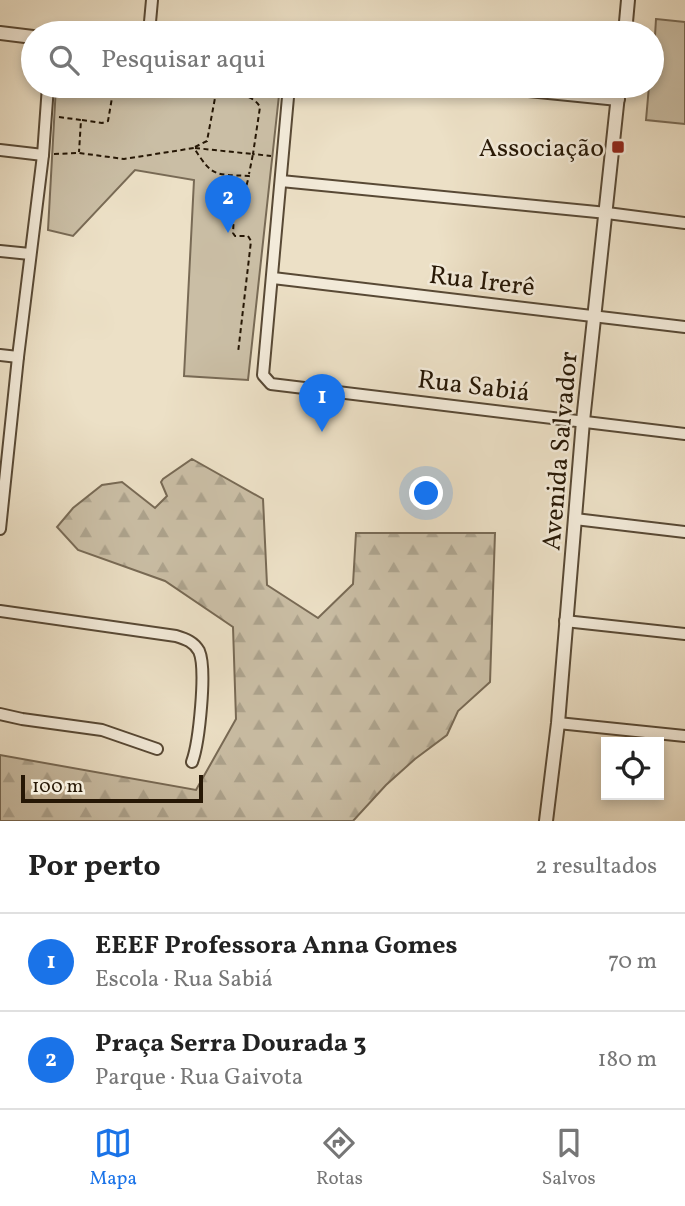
<!DOCTYPE html>
<html lang="pt">
<head>
<meta charset="utf-8">
<style>
  :root { --surface:#fff; --page:#f6f6f6; --text:#222; --muted:#767676; --line:#e0e0e0; --accent:#1a73e8 }
  body { margin:0; font-family:Vollkorn,serif; background:var(--page); color:var(--text) }
  .controls { position:absolute; right:21px; bottom:21px; display:grid; overflow:hidden; border-radius:0px; box-shadow:0 4px 10px #0003 }
  .controls button { width:63px; height:63px; display:grid; place-items:center; padding:0; border:0; border-bottom:2px solid var(--line); background:var(--surface); color:var(--text); font:35px sans-serif }
  .scale { position:absolute; left:21px; bottom:18px; width:182px; box-sizing:border-box; padding-left:7px; border:4px solid #261705; border-top:0; font-size:19px; line-height:24px; white-space:nowrap; color:#261705; -webkit-text-stroke:5px #f3ebda; paint-order:stroke }
  .you { position:absolute; left:427px; top:494px; width:24px; height:24px; margin:-18px; border:5px solid #fff; border-radius:50%; background:#1a73e8; box-shadow:0 0 0 10px #1a73e833 }
  .badge { display:grid; place-items:center; width:46px; height:46px; border-radius:50%; background:var(--accent); color:#fff; font-size:23px; font-weight:700 }
  .pin { position:absolute; translate:-50% -58px; filter:drop-shadow(0 2px 4px #0008) }
  .pin::after { content:''; position:absolute; top:37px; width:24px; height:21px; background:inherit; clip-path:polygon(0 0,100% 0,50% 100%) }
  .list { margin:0; padding:0; list-style:none }
  h2 { display:flex; justify-content:space-between; align-items:center; height:91px; margin:0; padding:0 28px; font-size:30px }
  h2 small { font-size:23px; font-weight:400; color:var(--muted) }
  .list li { display:grid; grid-template-columns:46px 1fr auto; gap:21px; align-items:center; box-sizing:border-box; height:98px; padding:0 28px; border-top:2px solid var(--line) }
  .list b { display:block; font-size:26px; white-space:nowrap }
  .list p { margin:0; font-size:23px; white-space:nowrap; color:var(--muted) }
  .list em { font-size:23px; font-style:normal; color:var(--muted) }
  .icon { flex:none; width:38px; height:38px; fill:none; stroke:currentColor; stroke-width:2; stroke-linecap:round; stroke-linejoin:round }
  .map { position:relative; flex:none; width:685px; height:821px; overflow:hidden }
  .search { position:absolute; background:var(--surface); box-shadow:0 4px 10px #0003; left:21px; right:21px; top:21px; height:77px; display:flex; align-items:center; gap:18px; box-sizing:border-box; padding:0 24px; border-radius:38px; color:var(--muted); font-size:26px }
  .sheet { height:287px; background:var(--surface) }
  nav { display:flex; justify-content:space-around; align-items:center; box-sizing:border-box; height:98px; border-top:2px solid var(--line); background:var(--surface); font-size:19px; color:var(--muted) }
  nav a { display:grid; justify-items:center; gap:4px }
  nav .on { color:var(--accent) }
  .map>svg:first-child { display:block }
  .forest { fill:url(#forest-firs); stroke:#786a55; stroke-width:2 }
  .park { fill:#cabea5; stroke:#786a55; stroke-width:2 }
  .lines { fill:none; stroke-linecap:round; stroke-linejoin:round }
  .minor-casing { stroke:#584935; stroke-width:14 }
  .tertiary-casing { stroke:#584935; stroke-width:16 }
  .path { stroke:#261705; stroke-width:2; stroke-dasharray:5 3.5; stroke-linecap:butt }
  .minor { stroke:#f3ebda; stroke-width:10 }
  .tertiary { stroke:#f3ebda; stroke-width:12 }
  .poi-dot { fill:#8f2418; stroke:#f3ebda; stroke-width:2.5 }
  .labels { text-anchor:middle; stroke-width:5; stroke-linejoin:round; paint-order:stroke }
  .poi-label { font-size:26px; fill:#261705; stroke:#f3ebda; text-anchor:end }
  .street-label { font-size:26px; fill:#261705; stroke:#f3ebda }
</style>
</head>
<body>
<div class="map">
<svg width="685" height="821" viewBox="0 0 685 821">
  <defs>
    <pattern id="forest-firs" width="22" height="20" patternUnits="userSpaceOnUse" patternTransform="scale(1.75)"><rect width="22" height="20" fill="#cabea5"/><path d="M5 1l3.5 6h-7zM16 11l3.5 6h-7z" fill="#ada38d"/></pattern>
  </defs>
  <rect width="100%" height="100%" fill="#ece0c6"/>
  <filter id="stains"><feTurbulence type="fractalNoise" baseFrequency=".00286" numOctaves="4"/><feColorMatrix values="0 0 0 0 .2 0 0 0 0 .09 0 0 0 0 .02 0 0 0 .5 -.17"/></filter>
  <radialGradient id="worn" r=".72"><stop offset=".6" stop-color="#630" stop-opacity="0"/><stop offset="1" stop-color="#630" stop-opacity=".3"/></radialGradient>
  <path class="forest" d="M 192,459 L 263,499 L 267,585 L 318,618 L 353,584 L 356,533 L 495,533 L 490,682 L 458,711 L 447,735 L 415,759 L 386,785 L 353,821 L 0,821 L 0,755 L 196,790 L 236,719 L 233,627 L 165,581 L 78,550 L 57,527 L 73,508 L 102,485 L 122,482 L 155,508 L 167,496 L 161,482 L 163,479 Z"/>
  <g class="park">
    <path d="M 656,19 L 685,22 L 685,124 L 646,120 L 649,86 L 652,86 Z"/>
    <path d="M 56,86 L 280,86 L 248,380 L 184,376 L 194,180 L 135,170 L 73,236 L 48,230 Z"/>
  </g>
  <g class="lines">
    <defs>
      <g id="minor">
        <path d="M 149,33 L 152,0"/>
        <path d="M 289,86 L 263,375 L 271,384 L 685,434"/>
        <path d="M 0,150 L 43,155"/>
        <path d="M 281,181 L 607,213 L 685,223"/>
        <path d="M 0,251 L 30,254"/>
        <path d="M 273,278 L 685,327"/>
        <path d="M 0,355 L 18,357"/>
        <path d="M 575,519 L 685,532"/>
        <path d="M 0,529 L 18,357 L 43,155 L 48,86"/>
        <path d="M 0,611 L 176,636 C 186,639 194,642 199,651 C 207,669 199,743 192,762"/>
        <path d="M 565,621 L 685,634"/>
        <path d="M 0,714 L 22,719 L 102,730 L 157,749"/>
        <path d="M 558,723 L 685,736"/>
      </g>
      <g id="tertiary">
        <path d="M 0,33 L 33,37"/>
        <path d="M 625,33 L 628,0"/>
        <path d="M 489,86 L 618,99"/>
        <path d="M 546,821 L 558,723 L 583,421 L 619,86"/>
      </g>
    </defs>
    <use href="#minor" class="minor-casing"/>
    <use href="#tertiary" class="tertiary-casing"/>
    <g class="path">
      <path d="M 59,117 L 81,120 L 79,152"/>
      <path d="M 82,120 L 102,123 L 108,121 L 114,86"/>
      <path d="M 195,147 L 207,141 L 215,98 L 222,92 C 235,94 253,94 260,107 L 253,154 L 271,156"/>
      <path d="M 195,148 L 253,154 L 249,174"/>
      <path d="M 54,154 L 79,153 L 124,159 L 194,148 C 213,178 215,174 249,176 L 245,191 L 235,195 L 233,233 L 235,236 L 248,236 L 251,241 L 238,353"/>
    </g>
    <use href="#minor" class="minor"/>
    <use href="#tertiary" class="tertiary"/>
  </g>
  <rect class="poi-dot" x="611" y="140" width="14" height="14" rx="3.5"/>
  <g class="labels">
    <g class="poi-label">
      <text x="604" y="156">Associação</text>
    </g>
    <g class="street-label">
      <text transform="translate(482 280) rotate(7)" y="9">Rua Irerê</text>
      <text transform="translate(474 385) rotate(7)" y="9">Rua Sabiá</text>
      <text transform="translate(559 451) rotate(-85)" y="9">Avenida Salvador</text>
    </g>
  </g>
  <rect width="100%" height="100%" filter="url(#stains)"/>
  <rect width="100%" height="100%" fill="url(#worn)"/>
</svg>
<div class="controls">
<button><svg class="icon" aria-label="locate" viewBox="0 0 24 24"><circle cx="12" cy="12" r="6"/><path d="M12 2v4M12 18v4M2 12h4M18 12h4"/></svg></button>
</div>
<div class="scale">100 m</div>
<div class="you"></div>
<div class="pin badge" style="left:322px;top:432px">1</div>
<div class="pin badge" style="left:228px;top:233px">2</div>
<div class="search"><svg class="icon" aria-label="search" viewBox="0 0 24 24"><circle cx="10" cy="10" r="6"/><path d="M15 15l6 6"/></svg>Pesquisar aqui</div>
</div>
<section class="sheet">
<h2>Por perto<small>2 resultados</small></h2>
<ul class="list">
<li><span class="badge">1</span><div><b>EEEF Professora Anna Gomes</b><p>Escola · Rua Sabiá</p></div><em>70 m</em></li>
<li><span class="badge">2</span><div><b>Praça Serra Dourada 3</b><p>Parque · Rua Gaivota</p></div><em>180 m</em></li>
</ul>
</section>
<nav>
<a class="on"><svg class="icon" aria-label="map" viewBox="0 0 24 24"><path d="M3 6l6-2 6 2 6-2v14l-6 2-6-2-6 2zM9 4v14M15 6v14"/></svg>Mapa</a>
<a><svg class="icon" aria-label="directions" viewBox="0 0 24 24"><path d="M12 3l9 9-9 9-9-9zM9 14v-3h6M13 9l2 2-2 2"/></svg>Rotas</a>
<a><svg class="icon" aria-label="saved" viewBox="0 0 24 24"><path d="M7 4h10v16l-5-4-5 4z"/></svg>Salvos</a>
</nav>
</body>
</html>
